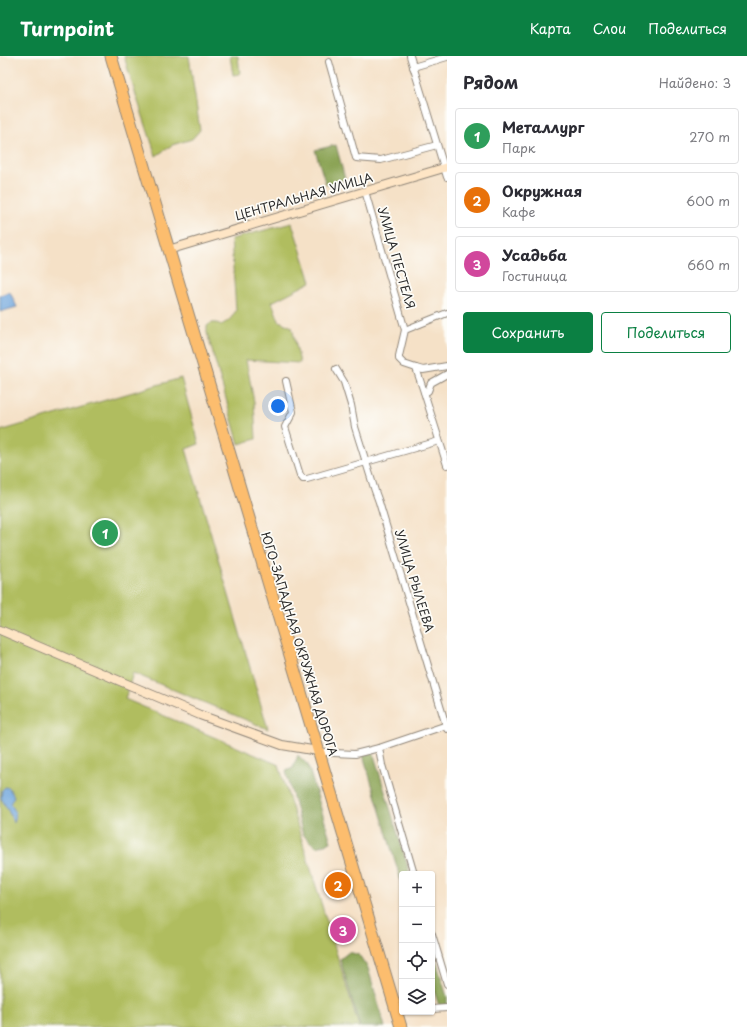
<!DOCTYPE html>
<html lang="ru">
<head>
<meta charset="utf-8">
<style>
  :root { --surface:#fff; --page:#f7f7f7; --text:#2b2b33; --muted:#7c7c81; --line:#e1e1e2; --accent:#0b8043 }
  body { margin:0; font-family:"Playpen Sans",sans-serif; background:var(--page); color:var(--text) }
  .controls { position:absolute; right:12px; bottom:12px; display:grid; overflow:hidden; border-radius:4px; box-shadow:0 1px 3px #0004 }
  .controls button { width:36px; height:36px; display:grid; place-items:center; padding:0; border:0; border-bottom:1px solid var(--line); background:var(--surface); color:var(--text); font:20px sans-serif }
  .you { position:absolute; left:278px; top:350px; width:14px; height:14px; margin:-10px; border:3px solid #fff; border-radius:50%; background:#1a73e8; box-shadow:0 0 0 6px #1a73e833 }
  .badge { display:grid; place-items:center; width:26px; height:26px; border-radius:50%; background:var(--accent); color:#fff; font-size:13px; font-weight:700 }
  .pin { position:absolute; translate:-50% -50%; border:2px solid #fff; box-shadow:0 1px 4px #0006 }
  .list { margin:0; padding:0; list-style:none }
  h2 { display:flex; justify-content:space-between; align-items:center; height:52px; margin:0; padding:0 16px; font-size:17px }
  h2 small { font-size:13px; font-weight:400; color:var(--muted) }
  .list li { display:grid; grid-template-columns:26px 1fr auto; gap:12px; align-items:center; box-sizing:border-box; height:56px; margin:0 8px 8px; padding:0 8px; border:1px solid var(--line); border-radius:4px }
  .list b { display:block; font-size:15px; white-space:nowrap }
  .list p { margin:0; font-size:13px; white-space:nowrap; color:var(--muted) }
  .list em { font-size:13px; font-style:normal; color:var(--muted) }
  .actions { display:flex; gap:8px; padding:12px 16px }
  .actions a { flex:1; padding:9px 0; border:1px solid var(--accent); border-radius:4px; text-align:center; font-size:14px; color:var(--accent) }
  .actions .main { background:var(--accent); color:#fff }
  .icon { flex:none; width:22px; height:22px; fill:none; stroke:currentColor; stroke-width:2; stroke-linecap:round; stroke-linejoin:round }
  .map { position:relative; flex:none; width:447px; height:971px; overflow:hidden }
  header { display:flex; align-items:center; gap:24px; box-sizing:border-box; height:56px; padding:0 20px; background:var(--accent); color:#fff }
  header strong { font-size:19px }
  nav { display:flex; gap:22px; margin-inline-start:auto; font-size:14px }
  main { display:flex }
  aside { flex:1; background:var(--surface) }
  .map>svg:first-child { display:block }
  .green { fill:#b0bd5f; stroke:#6e7445 }
  .forest { fill:#8ca456; stroke:#5c6840 }
  .water { fill:#6fa6dd; stroke:#4d6884 }
  .lines { fill:none; stroke-linecap:round; stroke-linejoin:round }
  .street-casing { stroke:#908679; stroke-width:8 }
  .secondary-casing { stroke:#908679; stroke-width:10 }
  .highway-casing { stroke:#908679; stroke-width:13 }
  .street { stroke:#fff; stroke-width:6 }
  .secondary { stroke:#fee5c5; stroke-width:8 }
  .highway { stroke:#fcbd6e; stroke-width:11 }
  .labels { text-anchor:middle; stroke-width:3.5; stroke-linejoin:round; paint-order:stroke }
  .street-label { font-size:12px; fill:#2b2b2b; stroke:#fdfcf7 }
</style>
</head>
<body>
<header>
<strong>Turnpoint</strong>
<nav><a>Карта</a><a>Слои</a><a>Поделиться</a></nav>
</header>
<main>
<div class="map">
<svg width="447" height="971" viewBox="0 0 447 971">
  <rect width="100%" height="100%" fill="#fdfcf7"/>
  <filter id="ink" filterUnits="userSpaceOnUse"><feTurbulence type="fractalNoise" baseFrequency=".025" numOctaves="2"/><feDisplacementMap in="SourceGraphic" scale="8" xChannelSelector="R" yChannelSelector="G"/><feConvolveMatrix kernelMatrix="1 2 1 2 8 2 1 2 1" color-interpolation-filters="sRGB"/></filter>
  <filter id="wash" filterUnits="userSpaceOnUse"><feTurbulence type="fractalNoise" baseFrequency=".012" numOctaves="4" result="noise"/><feDisplacementMap in="SourceGraphic" scale="16" xChannelSelector="R" yChannelSelector="G"/><feGaussianBlur stdDeviation="0.9" result="paint"/><feColorMatrix in="noise" values="0 0 0 0 0 0 0 0 0 0 0 0 0 0 0 0 0 1.4 0 .05"/><feComposite in="paint" operator="in"/></filter>
  <g filter="url(#wash)">
    <rect width="100%" height="100%" fill="#f5e1c7"/>
    <g class="green">
      <path d="M 124,0 L 189,0 L 200,74 L 192,83 L 172,89 L 156,100 L 131,24 Z"/>
      <path d="M 230,0 L 238,0 L 240,18 L 233,19 Z"/>
      <path d="M 292,167 L 311,226 L 272,246 L 279,265 L 292,271 L 300,307 L 246,304 L 254,346 L 256,383 L 239,388 L 207,277 L 207,270 C 211,266 217,266 221,269 C 229,265 232,262 236,254 L 231,183 Z"/>
      <path d="M 181,322 L 199,388 L 186,393 L 268,673 L 133,617 L 125,643 L 279,709 L 359,971 L 0,971 L 0,375 Z"/>
    </g>
    <g class="forest">
      <path d="M 336,89 L 345,123 L 326,129 L 315,94 Z"/>
      <path d="M 373,696 L 410,818 L 402,818 L 402,828 L 363,699 Z"/>
      <path d="M 298,699 L 308,709 L 331,786 L 316,791 L 303,779 L 286,715 L 293,712 Z"/>
      <path d="M 432,891 L 447,941 L 447,949 L 439,950 L 432,928 Z"/>
      <path d="M 349,896 L 359,899 L 368,912 L 385,971 L 360,971 L 340,903 Z"/>
    </g>
    <g class="water">
      <path d="M 10,236 L 17,251 L 0,256 L 0,239 Z"/>
      <path d="M 5,731 L 9,732 L 14,740 L 10,748 C 16,754 17,759 14,767 L 12,764 L 8,754 L 1,742 L 2,734 Z"/>
    </g>
  </g>
  <g filter="url(#ink)">
    <g class="lines">
      <defs>
        <g id="street">
          <path d="M 410,0 L 447,121"/>
          <path d="M 329,6 L 356,102 L 381,104 L 437,89"/>
          <path d="M 413,11 L 447,1"/>
          <path d="M 365,135 L 405,274"/>
          <path d="M 416,312 L 423,314 L 447,310"/>
          <path d="M 336,313 L 344,326 L 351,349 L 355,371 L 375,435 L 379,446 L 447,673"/>
          <path d="M 447,318 L 431,327 L 428,335 L 424,336 L 447,409"/>
          <path d="M 286,325 L 293,356 L 285,371 L 300,419 L 303,423 L 307,423 L 439,385"/>
          <path d="M 424,336 L 416,312 L 404,308 L 399,303 L 399,300 L 405,274 L 447,257"/>
          <path d="M 379,692 L 382,709 L 414,818"/>
          <path d="M 318,695 L 334,697 L 355,698 L 379,692 L 447,669"/>
          <path d="M 432,878 L 447,928"/>
          <path d="M 432,953 L 447,952"/>
        </g>
        <g id="secondary">
          <path d="M 168,194 L 447,111"/>
          <path d="M 0,574 L 200,659 L 282,689 L 318,695"/>
        </g>
        <path id="highway" d="M 111,0 L 401,971"/>
      </defs>
      <use href="#street" class="street-casing"/>
      <use href="#secondary" class="secondary-casing"/>
      <use href="#highway" class="highway-casing"/>
      <use href="#street" class="street"/>
      <use href="#secondary" class="secondary"/>
      <use href="#highway" class="highway"/>
    </g>
  </g>
  <g class="labels">
    <g class="street-label">
      <text transform="translate(304 141) rotate(-16)" y="4">ЦЕНТРАЛЬНАЯ УЛИЦА</text>
      <text transform="translate(396 202) rotate(74)" y="4">УЛИЦА ПЕСТЕЛЯ</text>
      <text transform="translate(414 525) rotate(73)" y="4">УЛИЦА РЫЛЕЕВА</text>
      <text transform="translate(299 588) rotate(73)" y="4">ЮГО-ЗАПАДНАЯ ОКРУЖНАЯ ДОРОГА</text>
    </g>
  </g>
</svg>
<div class="controls">
<button>+</button>
<button>−</button>
<button><svg class="icon" aria-label="locate" viewBox="0 0 24 24"><circle cx="12" cy="12" r="6"/><path d="M12 2v4M12 18v4M2 12h4M18 12h4"/></svg></button>
<button><svg class="icon" aria-label="layers" viewBox="0 0 24 24"><path d="M12 4l9 5-9 5-9-5zM3 14l9 5 9-5"/></svg></button>
</div>
<div class="you"></div>
<div class="pin badge" style="left:105px;top:477px;background:#2e9e5b">1</div>
<div class="pin badge" style="left:338px;top:829px;background:#e8710a">2</div>
<div class="pin badge" style="left:343px;top:874px;background:#d1479c">3</div>
</div>
<aside>
<h2>Рядом<small>Найдено: 3</small></h2>
<ul class="list">
<li><span class="badge" style="background:#2e9e5b">1</span><div><b>Металлург</b><p>Парк</p></div><em>270 m</em></li>
<li><span class="badge" style="background:#e8710a">2</span><div><b>Окружная</b><p>Кафе</p></div><em>600 m</em></li>
<li><span class="badge" style="background:#d1479c">3</span><div><b>Усадьба</b><p>Гостиница</p></div><em>660 m</em></li>
</ul>
<div class="actions"><a class="main">Сохранить</a><a>Поделиться</a></div>
</aside>
</main>
</body>
</html>
